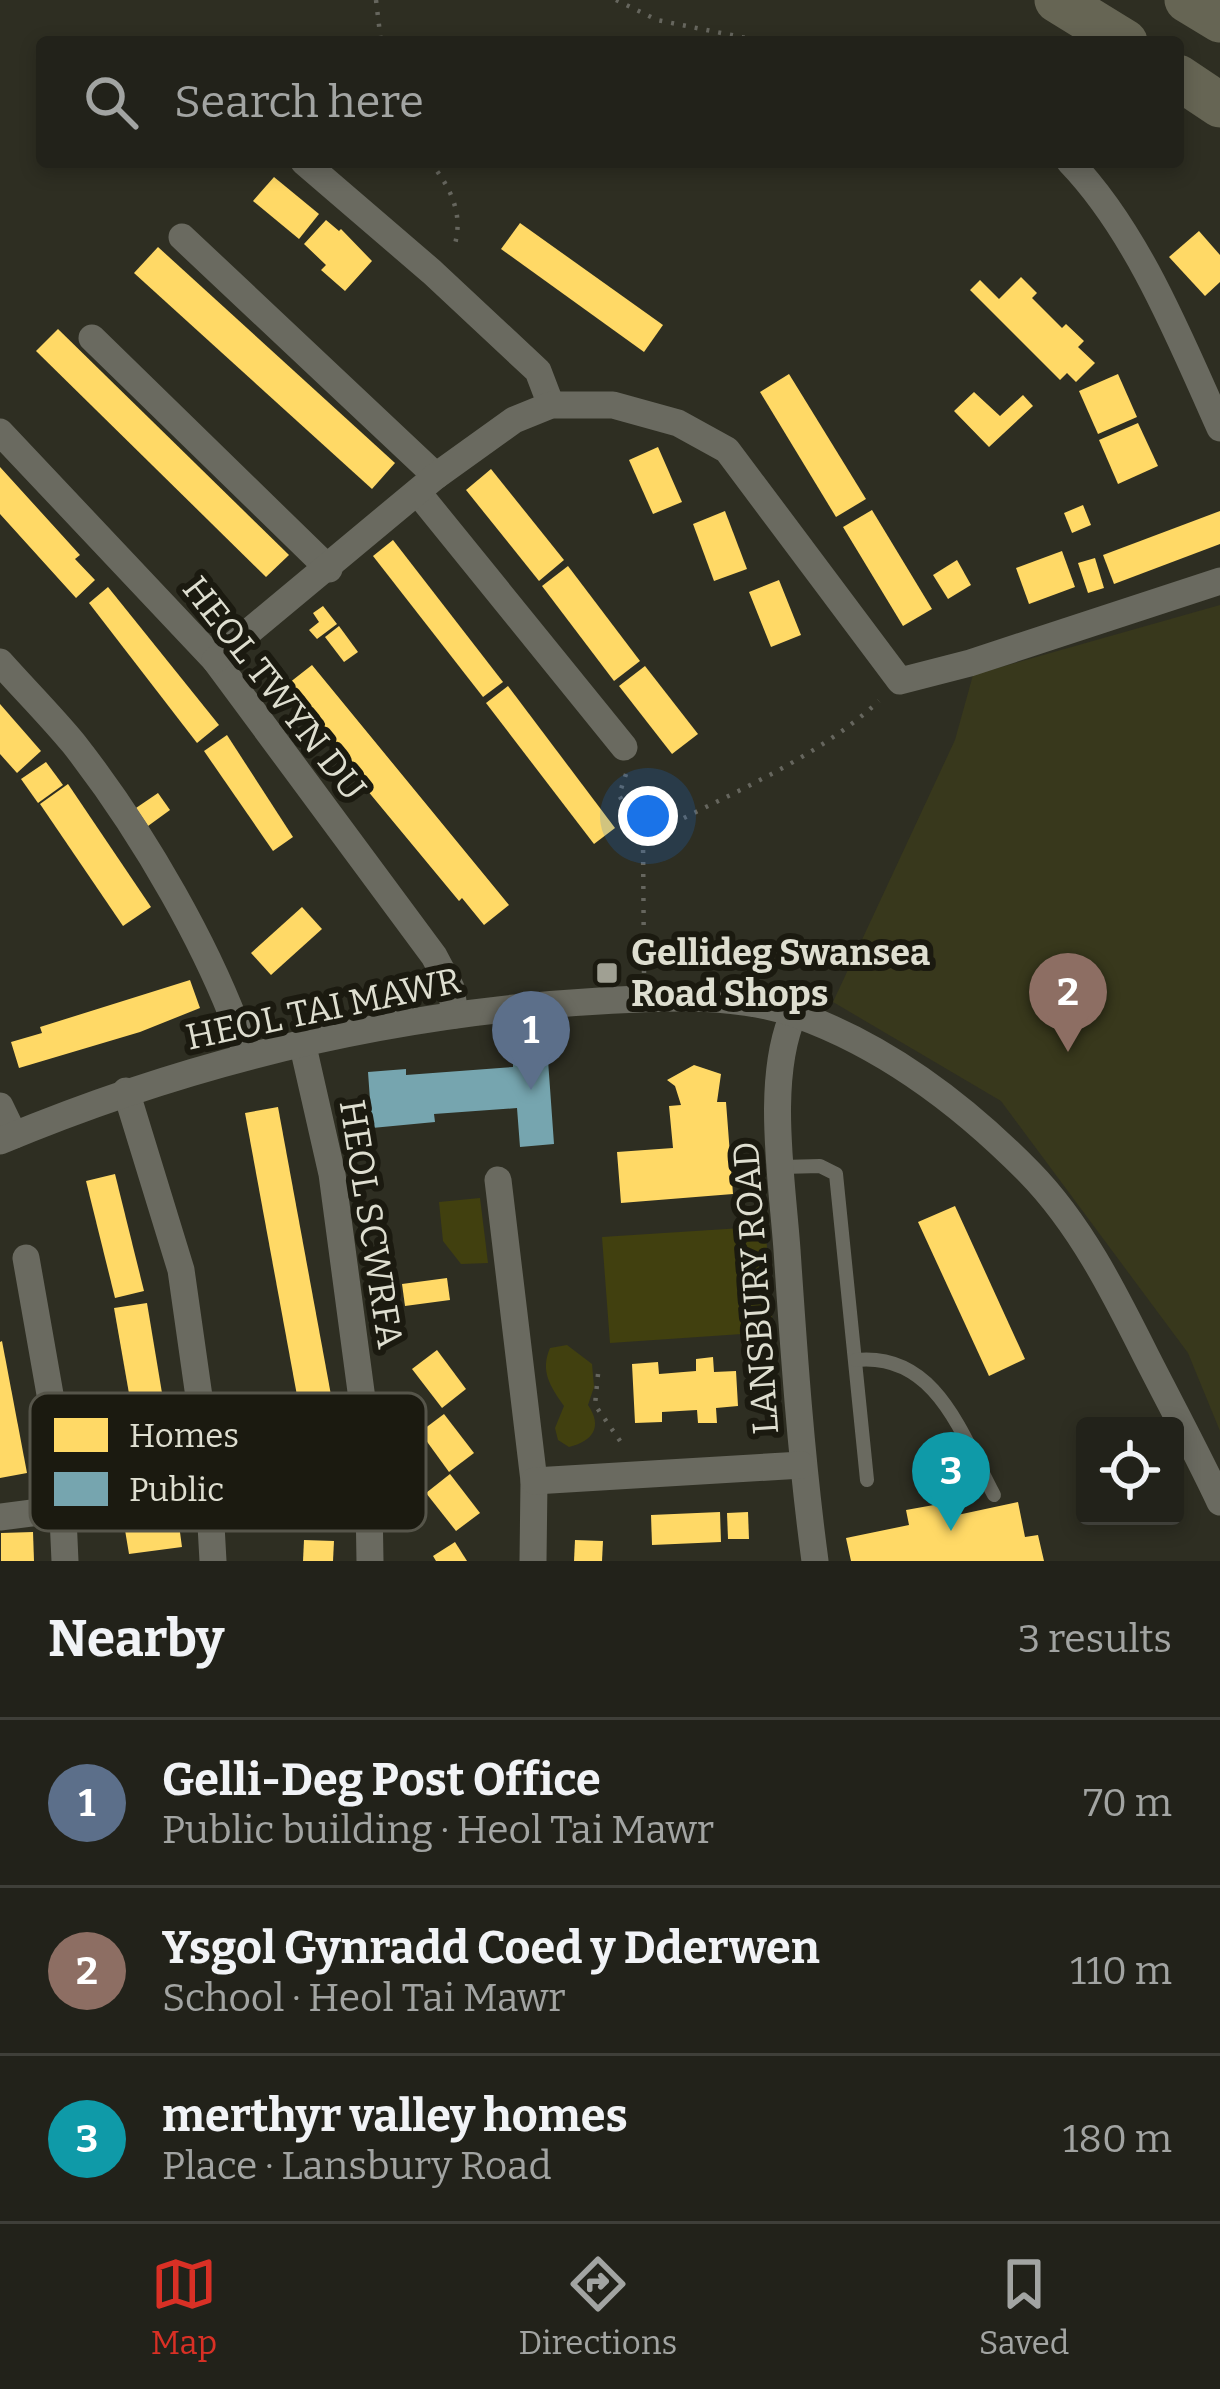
<!DOCTYPE html>
<html lang="en">
<head>
<meta charset="utf-8">
<style>
  :root { --surface:#22221a; --page:#2e2f27; --text:#f1f3f6; --muted:#a2a4a2; --line:#3f3f39; --accent:#d93025 }
  body { margin:0; font-family:Bitter,serif; background:var(--page); color:var(--text) }
  .controls { position:absolute; right:36px; bottom:36px; display:grid; overflow:hidden; border-radius:12px; box-shadow:0 6px 18px #0003 }
  .controls button { width:108px; height:108px; display:grid; place-items:center; padding:0; border:0; border-bottom:3px solid var(--line); background:var(--surface); color:var(--text); font:60px sans-serif }
  .you { position:absolute; left:648px; top:816px; width:42px; height:42px; margin:-30px; border:9px solid #fff; border-radius:50%; background:#1a73e8; box-shadow:0 0 0 18px #1a73e833 }
  .badge { display:grid; place-items:center; width:78px; height:78px; border-radius:50%; background:var(--accent); color:#fff; font-size:39px; font-weight:700 }
  .pin { position:absolute; translate:-50% -99px; filter:drop-shadow(0 3px 6px #0008) }
  .pin::after { content:''; position:absolute; top:63px; width:42px; height:36px; background:inherit; clip-path:polygon(0 0,100% 0,50% 100%) }
  .list { margin:0; padding:0; list-style:none }
  h2 { display:flex; justify-content:space-between; align-items:center; height:156px; margin:0; padding:0 48px; font-size:51px }
  h2 small { font-size:39px; font-weight:400; color:var(--muted) }
  .list li { display:grid; grid-template-columns:78px 1fr auto; gap:36px; align-items:center; box-sizing:border-box; height:168px; padding:0 48px; border-top:3px solid var(--line) }
  .list b { display:block; font-size:45px; white-space:nowrap }
  .list p { margin:0; font-size:39px; white-space:nowrap; color:var(--muted) }
  .list em { font-size:39px; font-style:normal; color:var(--muted) }
  .icon { flex:none; width:66px; height:66px; fill:none; stroke:currentColor; stroke-width:2; stroke-linecap:round; stroke-linejoin:round }
  .map { position:relative; flex:none; width:1220px; height:1561px; overflow:hidden }
  .search { position:absolute; background:var(--surface); box-shadow:0 6px 18px #0003; left:36px; right:36px; top:36px; height:132px; display:flex; align-items:center; gap:30px; box-sizing:border-box; padding:0 42px; border-radius:12px; color:var(--muted); font-size:45px }
  .sheet { height:660px; background:var(--surface) }
  nav { display:flex; justify-content:space-around; align-items:center; box-sizing:border-box; height:168px; border-top:3px solid var(--line); background:var(--surface); font-size:33px; color:var(--muted) }
  nav a { display:grid; justify-items:center; gap:6px }
  nav .on { color:var(--accent) }
  .map>svg:first-child { display:block }
  .built { fill:#38381c }
  .green { fill:#41400f }
  .homes { fill:#ffd966 }
  .public { fill:#76a5af }
  .lines { fill:none; stroke-linecap:round; stroke-linejoin:round }
  .path { stroke:#66665e; stroke-width:4.5; stroke-dasharray:3 9; stroke-linecap:butt }
  .service { stroke:#6a6a60; stroke-width:14 }
  .minor { stroke:#6a6a60; stroke-width:27 }
  .trunk { stroke:#666554; stroke-width:45 }
  .poi-dot { fill:#a0a093; stroke:#1b1a10; stroke-width:4.5 }
  .labels { text-anchor:middle; stroke-width:12; stroke-linejoin:round; paint-order:stroke }
  .street-label { font-size:36px; fill:#deded0; stroke:#1b1a10 }
  .poi-label { font-size:36px; font-weight:bold; fill:#deded0; stroke:#1b1a10; text-anchor:start }
  .key { fill:#1b1a10; stroke:#56554a; stroke-width:3 }
  .key-label { font-size:33px; fill:#deded0 }
</style>
</head>
<body>
<div class="map">
<svg width="1220" height="1561" viewBox="0 0 1220 1561">
  <rect width="100%" height="100%" fill="#2e2e22"/>
  <path class="built" d="M 1220,605 L 1220,1431 L 1188,1353 L 1001,1101 L 833,1002 L 955,740 L 973,675 Z"/>
  <g class="green">
    <path d="M 480,1198 L 488,1263 L 461,1264 L 443,1241 L 439,1202 Z"/>
    <path d="M 765,1220 L 773,1332 L 610,1343 L 602,1237 L 742,1228 L 742,1221 Z"/>
    <path d="M 567,1345 L 592,1364 L 594,1387 L 588,1405 C 603,1427 593,1441 569,1447 L 558,1440 L 555,1428 L 564,1406 C 550,1386 540,1371 550,1348 Z"/>
  </g>
  <g class="homes">
    <path d="M 274,177 L 319,214 L 299,239 L 253,201 Z"/>
    <path d="M 326,220 L 339,231 L 341,229 L 372,261 L 345,291 L 321,270 L 326,265 L 304,244 Z"/>
    <path d="M 520,223 L 663,325 L 644,352 L 501,249 Z"/>
    <path d="M 1199,231 L 1220,255 L 1220,282 L 1205,296 L 1169,257 Z"/>
    <path d="M 158,247 L 395,463 L 372,489 L 134,273 Z"/>
    <path d="M 1021,277 L 1037,293 L 1032,298 L 1062,328 L 1066,324 L 1084,341 L 1078,347 L 1095,363 L 1076,382 L 1067,373 L 1060,380 L 970,290 L 980,280 L 999,299 Z"/>
    <path d="M 58,329 L 289,555 L 266,577 L 36,351 Z"/>
    <path d="M 789,374 L 866,499 L 836,517 L 760,392 Z"/>
    <path d="M 1118,374 L 1137,417 L 1098,434 L 1079,391 Z"/>
    <path d="M 974,392 L 1000,416 L 1023,395 L 1033,406 L 989,447 L 954,411 Z"/>
    <path d="M 1138,423 L 1158,466 L 1118,484 L 1099,440 Z"/>
    <path d="M 658,447 L 682,502 L 653,514 L 629,460 Z"/>
    <path d="M 0,467 L 80,555 L 75,559 L 95,580 L 76,598 L 0,514 Z"/>
    <path d="M 491,469 L 564,560 L 539,581 L 466,490 Z"/>
    <path d="M 1083,505 L 1091,525 L 1072,533 L 1064,513 Z"/>
    <path d="M 872,510 L 932,609 L 903,626 L 843,527 Z"/>
    <path d="M 725,511 L 747,569 L 714,581 L 693,524 Z"/>
    <path d="M 1220,511 L 1220,544 L 1114,584 L 1103,555 Z"/>
    <path d="M 393,540 L 503,682 L 483,697 L 373,556 Z"/>
    <path d="M 1062,551 L 1075,587 L 1029,604 L 1016,568 Z"/>
    <path d="M 1095,558 L 1104,588 L 1088,593 L 1078,563 Z"/>
    <path d="M 957,560 L 971,585 L 948,599 L 933,575 Z"/>
    <path d="M 568,566 L 640,661 L 614,681 L 542,586 Z"/>
    <path d="M 779,580 L 801,635 L 771,647 L 749,592 Z"/>
    <path d="M 108,587 L 219,725 L 197,743 L 89,603 Z"/>
    <path d="M 323,606 L 337,624 L 317,639 L 309,630 L 319,622 L 313,613 Z"/>
    <path d="M 339,626 L 358,652 L 344,662 L 325,637 Z"/>
    <path d="M 312,665 L 509,905 L 484,925 L 462,898 L 459,901 L 304,714 L 310,709 L 289,683 Z"/>
    <path d="M 645,666 L 698,734 L 672,754 L 619,686 Z"/>
    <path d="M 508,686 L 615,828 L 594,844 L 486,703 Z"/>
    <path d="M 0,704 L 41,751 L 17,773 L 0,754 Z"/>
    <path d="M 227,735 L 293,837 L 273,851 L 204,751 Z"/>
    <path d="M 46,762 L 63,785 L 38,803 L 21,779 Z"/>
    <path d="M 68,784 L 151,907 L 123,926 L 40,804 Z"/>
    <path d="M 158,793 L 170,810 L 148,826 L 136,808 Z"/>
    <path d="M 302,907 L 322,929 L 271,975 L 251,953 Z"/>
    <path d="M 190,980 L 200,1008 L 140,1032 L 19,1068 L 11,1042 L 42,1033 L 40,1027 Z"/>
    <path d="M 694,1065 L 721,1074 L 717,1102 L 726,1102 L 733,1194 L 621,1203 L 617,1152 L 673,1148 L 669,1106 L 681,1105 L 675,1086 L 667,1080 Z"/>
    <path d="M 278,1107 L 331,1395 L 298,1401 L 245,1113 Z"/>
    <path d="M 115,1174 L 144,1291 L 115,1298 L 86,1181 Z"/>
    <path d="M 955,1206 L 1025,1359 L 989,1376 L 918,1222 Z"/>
    <path d="M 447,1278 L 450,1300 L 405,1306 L 402,1284 Z"/>
    <path d="M 147,1303 L 166,1417 L 134,1422 L 114,1308 Z"/>
    <path d="M 2,1341 L 27,1473 L 0,1478 L 0,1342 Z"/>
    <path d="M 437,1350 L 466,1389 L 442,1408 L 412,1369 Z"/>
    <path d="M 713,1357 L 714,1372 L 736,1371 L 738,1406 L 716,1408 L 717,1423 L 698,1423 L 697,1410 L 662,1412 L 662,1422 L 635,1423 L 632,1364 L 658,1362 L 659,1374 L 696,1371 L 696,1359 Z"/>
    <path d="M 444,1414 L 474,1453 L 449,1472 L 420,1432 Z"/>
    <path d="M 166,1429 L 182,1547 L 129,1554 L 125,1530 L 148,1527 L 135,1433 Z"/>
    <path d="M 450,1474 L 480,1513 L 456,1531 L 426,1493 Z"/>
    <path d="M 1018,1502 L 1025,1537 L 1038,1535 L 1044,1561 L 851,1561 L 846,1538 L 909,1525 L 906,1510 L 945,1503 L 948,1517 Z"/>
    <path d="M 720,1512 L 721,1542 L 652,1545 L 651,1515 Z"/>
    <path d="M 748,1512 L 749,1539 L 728,1539 L 727,1513 Z"/>
    <path d="M 33,1532 L 34,1561 L 1,1561 L 1,1533 Z"/>
    <path d="M 304,1540 L 334,1541 L 333,1561 L 303,1561 Z"/>
    <path d="M 575,1540 L 603,1541 L 602,1561 L 574,1561 Z"/>
    <path d="M 455,1542 L 467,1561 L 436,1561 L 433,1556 Z"/>
  </g>
  <path class="public" d="M 548,1060 L 554,1144 L 520,1147 L 517,1108 L 434,1114 L 435,1122 L 372,1128 L 368,1072 L 406,1069 L 406,1075 L 513,1067 L 513,1063 Z"/>
  <g class="lines">
    <g class="path">
      <path d="M 376,0 L 381,42"/>
      <path d="M 616,0 L 657,20 L 766,42"/>
      <path d="M 430,162 C 452,189 465,217 453,250"/>
      <path d="M 626,774 L 619,795 L 643,839"/>
      <path d="M 644,973 L 643,839 C 721,797 813,762 879,701"/>
      <path d="M 598,1374 L 595,1405 L 625,1448"/>
    </g>
    <g class="service">
      <path d="M 782,1167 L 820,1166 L 836,1174 L 867,1480"/>
      <path d="M 856,1360 C 937,1352 962,1436 994,1495"/>
    </g>
    <g class="minor">
      <path d="M 304,162 L 432,272 L 538,371 L 551,405"/>
      <path d="M 1070,162 C 1138,233 1180,339 1220,428"/>
      <path d="M 182,237 L 436,476"/>
      <path d="M 92,338 L 329,569"/>
      <path d="M 0,432 L 215,660 L 434,956 L 451,988 L 455,1015"/>
      <path d="M 419,494 L 624,747"/>
      <path d="M 215,660 L 436,476 L 514,420 L 551,405 L 613,405 L 678,423 L 727,450 L 900,681 L 970,663 L 1220,581"/>
      <path d="M 0,662 C 24,689 51,716 74,744 C 142,831 213,952 247,1056"/>
      <path d="M 794,1013 C 765,1078 782,1179 787,1250 C 794,1354 801,1457 815,1561"/>
      <path d="M 302,1042 L 332,1174 L 368,1444 L 370,1561"/>
      <path d="M 126,1091 L 181,1270 L 207,1453 L 213,1561"/>
      <path d="M 0,1106 L 14,1135"/>
      <path d="M 0,1141 C 191,1061 392,1013 600,1001 C 663,997 738,993 798,1015 C 887,1047 964,1106 1029,1172 C 1080,1224 1114,1292 1146,1356 C 1171,1405 1197,1453 1220,1502"/>
      <path d="M 498,1180 L 534,1481 L 533,1561"/>
      <path d="M 26,1258 L 60,1451 L 65,1561"/>
      <path d="M 534,1481 L 802,1465"/>
      <path d="M 0,1517 L 63,1509"/>
    </g>
    <g class="trunk">
      <path d="M 1057,0 L 1125,42"/>
      <path d="M 1187,0 L 1220,20"/>
      <path d="M 1178,77 L 1220,105"/>
    </g>
  </g>
  <rect class="poi-dot" x="595" y="961" width="24" height="24" rx="6"/>
  <g class="labels">
    <g class="street-label">
      <text transform="translate(275 688) rotate(52)" y="13">HEOL TWYN DU</text>
      <text transform="translate(323 1008) rotate(-12)" y="13">HEOL TAI MAWR</text>
      <text transform="translate(372 1224) rotate(81)" y="13">HEOL SCWRFA</text>
      <text transform="translate(755 1288) rotate(-94)" y="13">LANSBURY ROAD</text>
    </g>
    <g class="poi-label">
      <text x="631" y="965">Gellideg Swansea<tspan x="631" dy="41">Road Shops</tspan></text>
    </g>
  </g>
  <rect x="30" y="1393" width="396" height="138" rx="18" class="key"/>
  <rect x="54" y="1418" width="54" height="34" fill="#ffd966"/>
  <rect x="54" y="1472" width="54" height="34" fill="#76a5af"/>
  <g class="key-label">
    <text x="129" y="1447">Homes</text>
    <text x="129" y="1501">Public</text>
  </g>
</svg>
<div class="controls">
<button><svg class="icon" aria-label="locate" viewBox="0 0 24 24"><circle cx="12" cy="12" r="6"/><path d="M12 2v4M12 18v4M2 12h4M18 12h4"/></svg></button>
</div>
<div class="you"></div>
<div class="pin badge" style="left:531px;top:1090px;background:#5c6f8a">1</div>
<div class="pin badge" style="left:1068px;top:1052px;background:#8d6e63">2</div>
<div class="pin badge" style="left:951px;top:1531px;background:#0f9aa8">3</div>
<div class="search"><svg class="icon" aria-label="search" viewBox="0 0 24 24"><circle cx="10" cy="10" r="6"/><path d="M15 15l6 6"/></svg>Search here</div>
</div>
<section class="sheet">
<h2>Nearby<small>3 results</small></h2>
<ul class="list">
<li><span class="badge" style="background:#5c6f8a">1</span><div><b>Gelli-Deg Post Office</b><p>Public building · Heol Tai Mawr</p></div><em>70 m</em></li>
<li><span class="badge" style="background:#8d6e63">2</span><div><b>Ysgol Gynradd Coed y Dderwen</b><p>School · Heol Tai Mawr</p></div><em>110 m</em></li>
<li><span class="badge" style="background:#0f9aa8">3</span><div><b>merthyr valley homes</b><p>Place · Lansbury Road</p></div><em>180 m</em></li>
</ul>
</section>
<nav>
<a class="on"><svg class="icon" aria-label="map" viewBox="0 0 24 24"><path d="M3 6l6-2 6 2 6-2v14l-6 2-6-2-6 2zM9 4v14M15 6v14"/></svg>Map</a>
<a><svg class="icon" aria-label="directions" viewBox="0 0 24 24"><path d="M12 3l9 9-9 9-9-9zM9 14v-3h6M13 9l2 2-2 2"/></svg>Directions</a>
<a><svg class="icon" aria-label="saved" viewBox="0 0 24 24"><path d="M7 4h10v16l-5-4-5 4z"/></svg>Saved</a>
</nav>
</body>
</html>
